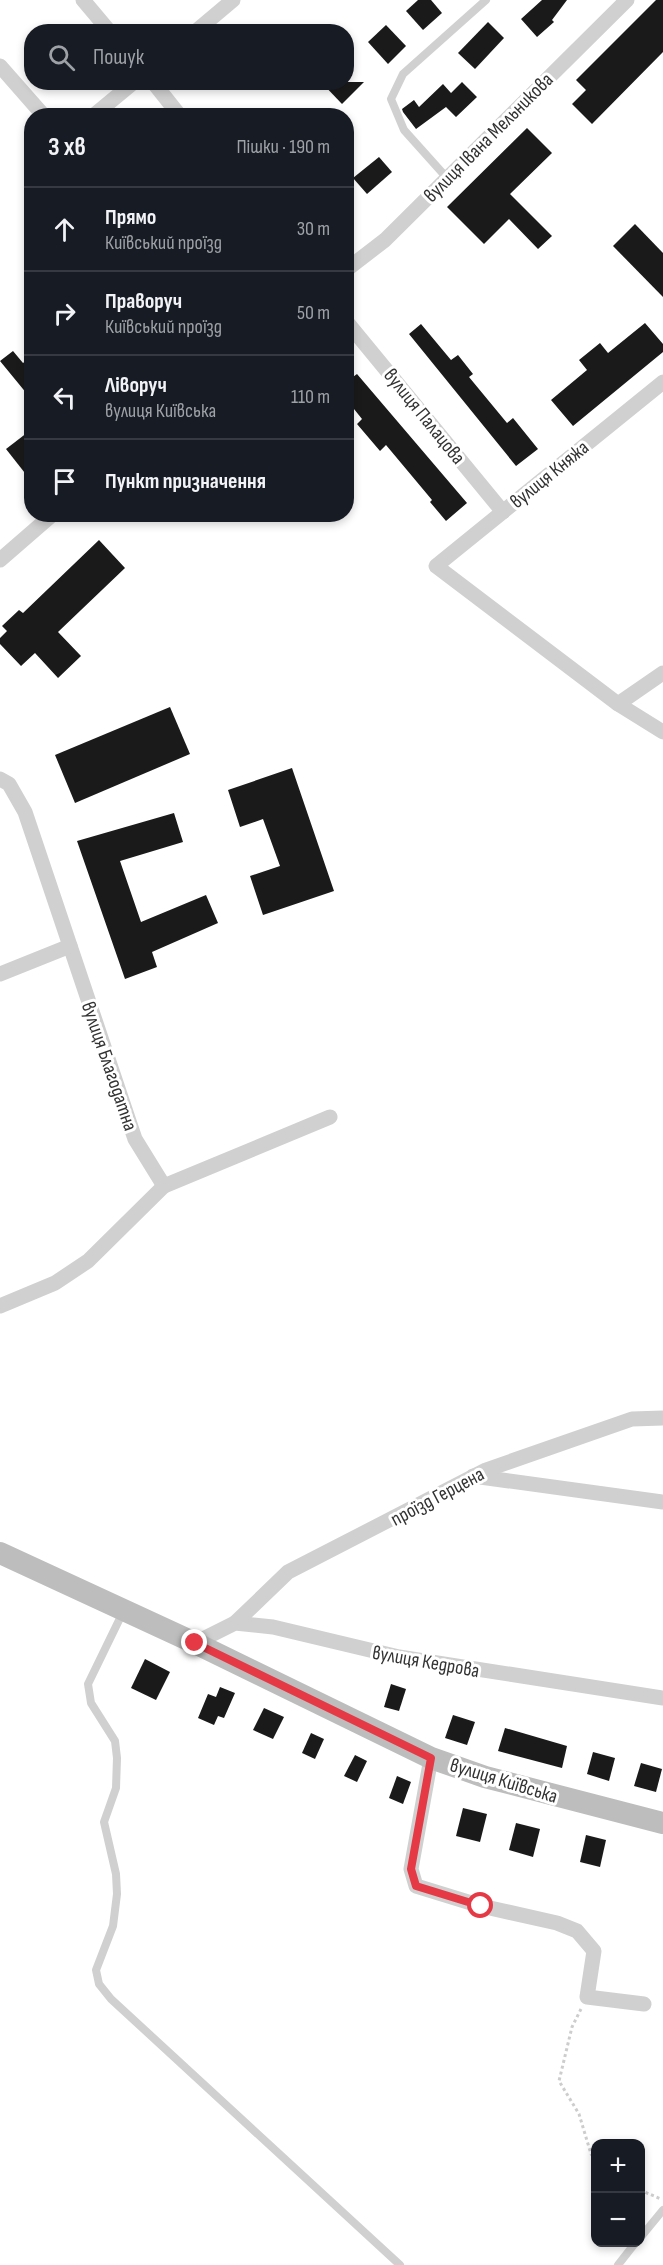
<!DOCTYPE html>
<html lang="uk">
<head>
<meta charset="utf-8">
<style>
  :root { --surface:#171b24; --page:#242831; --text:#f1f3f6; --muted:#9ea1a6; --line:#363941 }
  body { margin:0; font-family:"Sofia Sans Condensed",sans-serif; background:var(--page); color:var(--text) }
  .controls { position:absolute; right:18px; bottom:18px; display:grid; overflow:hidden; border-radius:12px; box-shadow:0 3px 9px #0003 }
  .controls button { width:54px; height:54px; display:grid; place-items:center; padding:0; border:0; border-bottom:2px solid var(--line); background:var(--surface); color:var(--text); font:30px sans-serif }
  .stop { position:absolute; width:18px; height:18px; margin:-14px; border:4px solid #e63946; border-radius:50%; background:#fff }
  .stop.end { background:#e63946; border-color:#fff; box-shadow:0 2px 6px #0008 }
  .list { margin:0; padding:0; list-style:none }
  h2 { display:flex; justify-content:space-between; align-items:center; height:78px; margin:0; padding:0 24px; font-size:26px }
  h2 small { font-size:20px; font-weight:400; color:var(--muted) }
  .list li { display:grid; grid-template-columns:39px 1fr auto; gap:18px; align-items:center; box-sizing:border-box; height:84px; padding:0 24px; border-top:2px solid var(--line) }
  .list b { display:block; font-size:22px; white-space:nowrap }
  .list p { margin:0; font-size:20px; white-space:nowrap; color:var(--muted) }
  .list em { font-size:20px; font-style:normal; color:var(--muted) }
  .icon { flex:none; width:33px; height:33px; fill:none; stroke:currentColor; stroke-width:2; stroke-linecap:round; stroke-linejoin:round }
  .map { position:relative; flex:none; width:663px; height:2265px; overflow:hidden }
  .search { position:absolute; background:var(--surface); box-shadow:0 3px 9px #0003; left:24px; top:24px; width:330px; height:66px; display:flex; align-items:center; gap:15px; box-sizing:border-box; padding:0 21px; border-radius:24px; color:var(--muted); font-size:22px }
  .panel { position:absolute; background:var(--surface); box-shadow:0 3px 9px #0003; left:24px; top:108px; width:330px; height:414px; border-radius:24px }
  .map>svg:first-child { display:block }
  .building { fill:#1a1a1a }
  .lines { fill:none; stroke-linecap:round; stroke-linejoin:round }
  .path { stroke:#cdcdcd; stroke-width:3; stroke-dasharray:3 3; stroke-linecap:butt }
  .service { stroke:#d0d0d0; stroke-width:8 }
  .minor { stroke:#d0d0d0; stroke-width:15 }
  .secondary { stroke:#bdbdbd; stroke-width:22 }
  .route { stroke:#e63946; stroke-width:8 }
  .labels { text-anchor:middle; stroke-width:6; stroke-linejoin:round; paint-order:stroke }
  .street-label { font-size:20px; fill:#333; stroke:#fff }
</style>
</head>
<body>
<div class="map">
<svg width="663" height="2265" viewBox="0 0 663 2265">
  <rect width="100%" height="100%" fill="#fff"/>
  <g class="building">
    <path d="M 418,0 L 431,0 L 442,13 L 423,30 L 406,11 Z"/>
    <path d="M 542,0 L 567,0 L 552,20 L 554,22 L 537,37 L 521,19 Z"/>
    <path d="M 656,0 L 663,0 L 663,52 L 592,124 L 572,104 L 586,90 L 576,80 Z"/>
    <path d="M 488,22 L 504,38 L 475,69 L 458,53 Z"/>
    <path d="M 386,25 L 406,46 L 388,64 L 368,42 Z"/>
    <path d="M 321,82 L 364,82 L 342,104 Z"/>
    <path d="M 462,82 L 477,97 L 456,117 L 446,107 L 416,129 L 403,112 L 402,109 L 414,100 L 419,107 L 443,84 L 451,93 Z"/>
    <path d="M 527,128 L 552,153 L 510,194 L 552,236 L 538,249 L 509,219 L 484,244 L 447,207 Z"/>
    <path d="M 379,157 L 392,172 L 367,194 L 353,178 Z"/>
    <path d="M 635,224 L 663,253 L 663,297 L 613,246 Z"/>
    <path d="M 645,323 L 663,344 L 663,352 L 573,426 L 551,400 L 587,370 L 579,360 L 600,343 L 608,353 Z"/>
    <path d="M 421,324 L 451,360 L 458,355 L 473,374 L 469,377 L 507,423 L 513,418 L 538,449 L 516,466 L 409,334 Z"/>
    <path d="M 13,351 L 23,363 L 32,356 L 32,400 L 0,361 Z"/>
    <path d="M 357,374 L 467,503 L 446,521 L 430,502 L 432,500 L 386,445 L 380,451 L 357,424 L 362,419 L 346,399 L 346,382 Z"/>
    <path d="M 32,429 L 32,482 L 6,449 Z"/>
    <path d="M 99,540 L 125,568 L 58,632 L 81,656 L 58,678 L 35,653 L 21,666 L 0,644 L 0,638 L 7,631 L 2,626 L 19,610 L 23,613 Z"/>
    <path d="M 170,707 L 190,754 L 75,803 L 55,755 Z"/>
    <path d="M 292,768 L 334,891 L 263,915 L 250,876 L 280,866 L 263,819 L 240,827 L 228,790 Z"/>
    <path d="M 174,813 L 183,842 L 120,861 L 141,922 L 206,895 L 218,923 L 152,952 L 157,967 L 125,979 L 77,841 Z"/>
    <path d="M 145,1659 L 170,1672 L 156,1700 L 131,1688 Z"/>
    <path d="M 391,1684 L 406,1689 L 399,1711 L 384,1707 Z"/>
    <path d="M 220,1687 L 235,1693 L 224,1718 L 218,1716 L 214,1725 L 198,1718 L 208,1694 L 216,1697 Z"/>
    <path d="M 264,1708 L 284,1717 L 273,1739 L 253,1730 Z"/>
    <path d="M 453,1715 L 475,1722 L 467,1745 L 445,1738 Z"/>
    <path d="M 505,1728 L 567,1746 L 562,1768 L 498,1751 Z"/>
    <path d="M 311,1733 L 324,1739 L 315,1759 L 302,1753 Z"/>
    <path d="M 593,1752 L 615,1758 L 609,1781 L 587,1774 Z"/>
    <path d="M 355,1755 L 367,1761 L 357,1782 L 344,1776 Z"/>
    <path d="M 641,1763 L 662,1769 L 656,1792 L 634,1786 Z"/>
    <path d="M 397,1776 L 411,1782 L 403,1804 L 389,1798 Z"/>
    <path d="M 463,1808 L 487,1814 L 480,1842 L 456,1836 Z"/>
    <path d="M 516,1823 L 540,1829 L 533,1857 L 509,1850 Z"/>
    <path d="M 586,1835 L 606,1840 L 600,1867 L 580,1862 Z"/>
  </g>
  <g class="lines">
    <g class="path">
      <path d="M 581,2009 L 572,2027 L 559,2081 L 579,2114 L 591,2154 L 596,2159"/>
      <path d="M 640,2190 L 661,2199"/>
    </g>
    <g class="service">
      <path d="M 447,178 L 404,130 L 391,99 L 403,74 L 486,0"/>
      <path d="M 123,1612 L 88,1684 L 91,1703 L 115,1741 L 117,1758 L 116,1788 L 104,1822 L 116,1874 L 117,1894 L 113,1926 L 96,1970 L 99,1984 L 111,1999 L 400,2265"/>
      <path d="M 640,2238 L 663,2210"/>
      <path d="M 618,2265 L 636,2242"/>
    </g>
    <g class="minor">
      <path d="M 83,0 L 110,32"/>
      <path d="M 195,32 L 233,0"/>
      <path d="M 0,66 L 44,116"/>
      <path d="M 153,82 L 180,116"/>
      <path d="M 93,116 L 134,82"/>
      <path d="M 346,270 L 385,240 L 627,0"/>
      <path d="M 346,321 L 503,512"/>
      <path d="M 663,382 L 436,566 L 618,704 L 663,732"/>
      <path d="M 0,560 L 53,514"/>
      <path d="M 618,704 L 663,673"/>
      <path d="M 0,779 L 9,784 L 25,812 L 135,1139 L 164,1186 L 330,1117"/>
      <path d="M 0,974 L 70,946"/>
      <path d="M 0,1306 L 55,1283 L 88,1261 L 164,1186"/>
      <path d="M 473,1476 L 663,1502"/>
      <path d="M 235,1623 L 288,1572 L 486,1470 L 632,1419 L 663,1418"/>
      <path d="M 195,1643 L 235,1623 L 273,1627 L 399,1657 L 663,1698"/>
      <path d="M 431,1758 L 411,1869 L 416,1886 L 481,1906 L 557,1923 L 577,1931 L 594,1951 L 587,1997 L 644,2004"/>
    </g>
    <path class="secondary" d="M 0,1553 L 195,1643 L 431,1758 L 485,1777 L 663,1823"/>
  </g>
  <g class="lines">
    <path class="route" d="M 195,1643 L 431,1758 L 411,1869 L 416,1886 L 481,1906"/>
  </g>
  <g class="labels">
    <g class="street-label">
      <text transform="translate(488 137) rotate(-45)" y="7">вулиця Івана Мельникова</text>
      <text transform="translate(425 416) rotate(51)" y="7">вулиця Палацова</text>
      <text transform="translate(549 474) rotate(-39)" y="7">вулиця Княжа</text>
      <text transform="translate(110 1066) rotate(71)" y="7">вулиця Благодатна</text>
      <text transform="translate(437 1496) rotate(-28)" y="7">проїзд Герцена</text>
      <text transform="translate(426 1661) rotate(10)" y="7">вулиця Кедрова</text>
      <text transform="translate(504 1780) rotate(17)" y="7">вулиця Київська</text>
    </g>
  </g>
</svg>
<div class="controls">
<button>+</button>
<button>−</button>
</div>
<div class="stop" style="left:481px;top:1906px"></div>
<div class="stop end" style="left:195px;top:1643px"></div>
<div class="search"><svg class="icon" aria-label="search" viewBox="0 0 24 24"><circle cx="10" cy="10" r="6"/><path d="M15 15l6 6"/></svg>Пошук</div>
<section class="panel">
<h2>3 хв<small>Пішки · 190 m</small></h2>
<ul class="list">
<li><svg class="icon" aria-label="ahead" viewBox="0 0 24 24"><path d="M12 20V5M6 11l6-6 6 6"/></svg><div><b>Прямо</b><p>Київський проїзд</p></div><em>30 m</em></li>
<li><svg class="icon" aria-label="right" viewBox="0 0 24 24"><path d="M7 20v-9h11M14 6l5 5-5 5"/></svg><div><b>Праворуч</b><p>Київський проїзд</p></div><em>50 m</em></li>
<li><svg class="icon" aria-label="left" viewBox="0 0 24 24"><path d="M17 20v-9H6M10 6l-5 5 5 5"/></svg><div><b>Ліворуч</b><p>вулиця Київська</p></div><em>110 m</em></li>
<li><svg class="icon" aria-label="arrive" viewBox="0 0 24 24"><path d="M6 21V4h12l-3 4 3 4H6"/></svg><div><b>Пункт призначення</b></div></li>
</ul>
</section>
</div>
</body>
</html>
